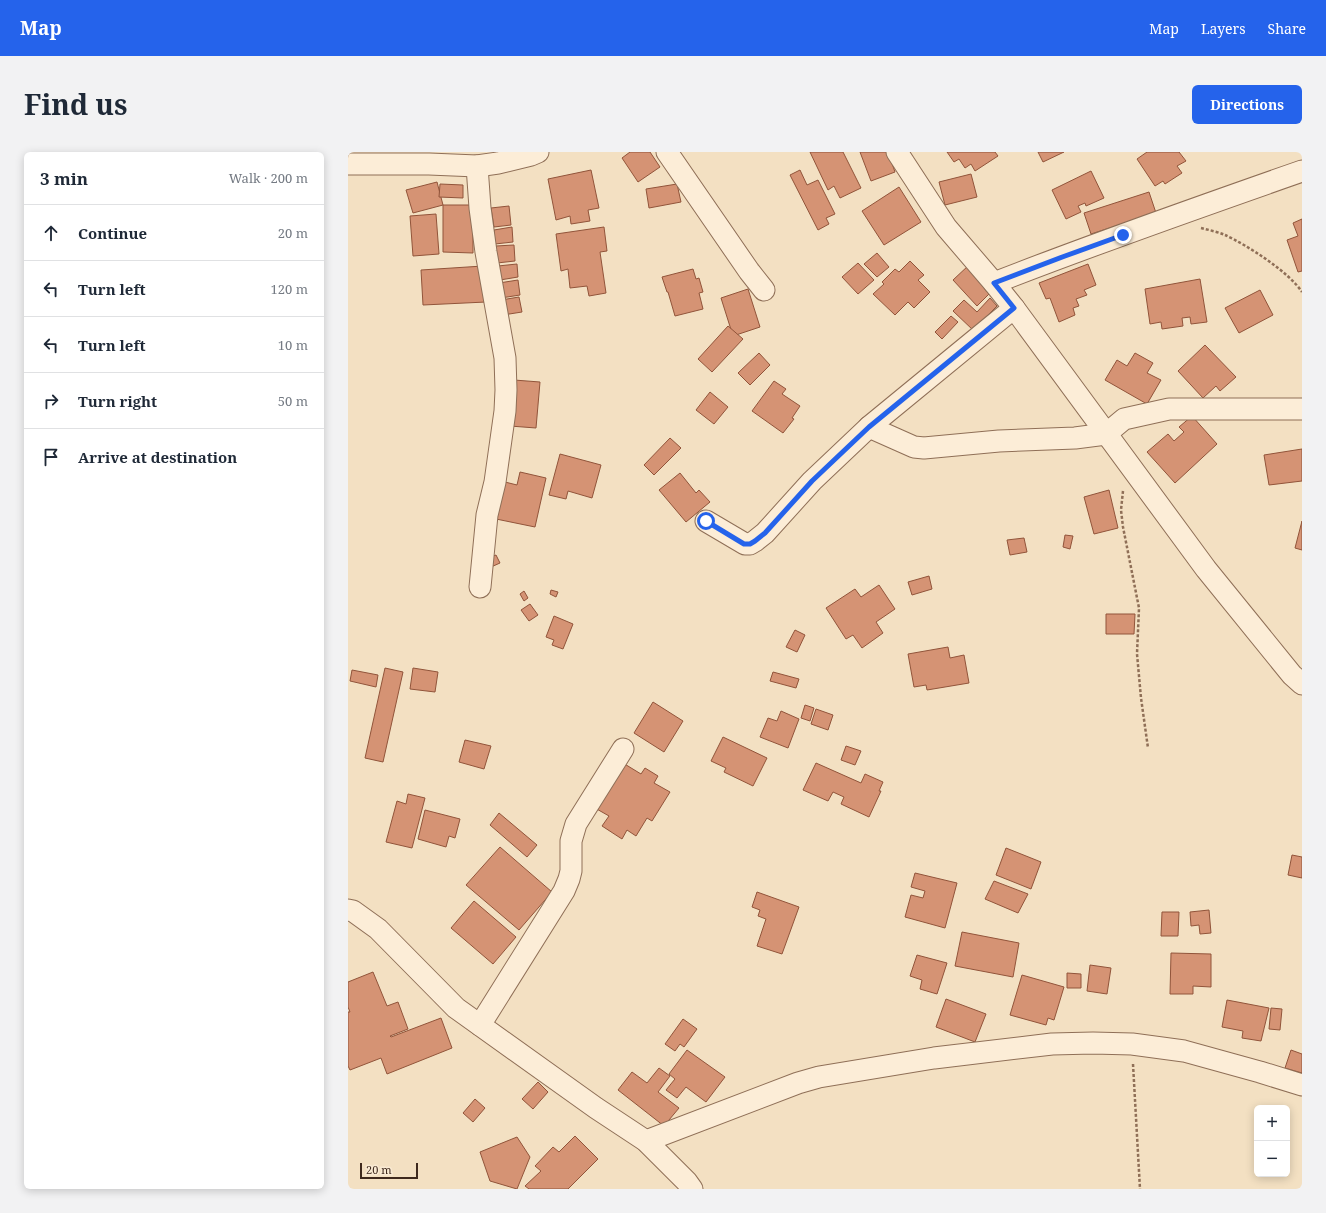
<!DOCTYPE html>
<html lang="en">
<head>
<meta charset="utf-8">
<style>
  :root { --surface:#fff; --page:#f2f2f3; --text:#1f2937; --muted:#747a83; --line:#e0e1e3; --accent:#2563eb }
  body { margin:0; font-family:"Noto Serif",serif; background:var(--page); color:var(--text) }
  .controls { position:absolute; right:12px; bottom:12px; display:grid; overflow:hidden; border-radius:6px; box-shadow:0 2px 10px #0003 }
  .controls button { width:36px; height:36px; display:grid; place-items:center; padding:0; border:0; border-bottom:1px solid var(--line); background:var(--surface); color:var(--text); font:20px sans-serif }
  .scale { position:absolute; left:12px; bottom:10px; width:58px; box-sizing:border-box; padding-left:4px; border:2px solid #3e291d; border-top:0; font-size:11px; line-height:14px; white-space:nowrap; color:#3e291d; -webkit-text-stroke:3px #f9ead3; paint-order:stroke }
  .stop { position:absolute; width:12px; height:12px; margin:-9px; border:3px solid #2563eb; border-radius:50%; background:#fff }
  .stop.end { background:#2563eb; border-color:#fff; box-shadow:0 1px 4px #0008 }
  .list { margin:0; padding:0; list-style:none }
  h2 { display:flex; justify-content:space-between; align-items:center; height:52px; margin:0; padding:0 16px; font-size:17px }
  h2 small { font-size:13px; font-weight:400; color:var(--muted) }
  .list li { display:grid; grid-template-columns:26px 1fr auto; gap:12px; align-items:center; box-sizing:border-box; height:56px; padding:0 16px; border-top:1px solid var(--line) }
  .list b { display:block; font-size:15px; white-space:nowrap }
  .list em { font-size:13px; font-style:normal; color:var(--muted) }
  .icon { flex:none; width:22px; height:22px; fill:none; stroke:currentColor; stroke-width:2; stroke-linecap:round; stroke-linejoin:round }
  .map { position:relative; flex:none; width:954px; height:1037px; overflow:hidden; border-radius:6px }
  header { display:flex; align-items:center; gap:24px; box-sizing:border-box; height:56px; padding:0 20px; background:var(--accent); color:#fff }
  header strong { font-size:19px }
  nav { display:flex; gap:22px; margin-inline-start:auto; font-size:14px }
  .intro { display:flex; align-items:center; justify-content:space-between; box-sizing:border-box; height:96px; padding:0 24px }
  h1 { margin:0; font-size:28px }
  .button { padding:10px 18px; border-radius:6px; background:var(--accent); color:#fff; font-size:14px; font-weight:700 }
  main { display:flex; gap:24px; padding:0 24px }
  aside { flex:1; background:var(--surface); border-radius:6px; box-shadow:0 2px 10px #0003 }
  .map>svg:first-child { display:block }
  .building { fill:#d59374; stroke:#91543a }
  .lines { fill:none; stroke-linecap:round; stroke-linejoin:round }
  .minor-casing { stroke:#8f6f57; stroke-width:23 }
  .path { stroke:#8f6f57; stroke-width:2.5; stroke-dasharray:3 2; stroke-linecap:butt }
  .minor { stroke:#fcedd7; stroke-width:21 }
  .route { stroke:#2563eb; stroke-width:5 }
</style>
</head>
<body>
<header>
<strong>Map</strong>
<nav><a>Map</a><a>Layers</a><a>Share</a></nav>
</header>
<div class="intro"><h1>Find us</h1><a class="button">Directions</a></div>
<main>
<aside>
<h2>3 min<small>Walk · 200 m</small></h2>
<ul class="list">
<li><svg class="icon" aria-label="ahead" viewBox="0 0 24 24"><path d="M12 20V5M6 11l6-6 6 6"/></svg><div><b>Continue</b></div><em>20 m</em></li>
<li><svg class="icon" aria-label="left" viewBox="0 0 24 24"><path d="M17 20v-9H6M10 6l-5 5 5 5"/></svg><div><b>Turn left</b></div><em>120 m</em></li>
<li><svg class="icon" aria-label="left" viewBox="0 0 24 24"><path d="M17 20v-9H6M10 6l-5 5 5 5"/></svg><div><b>Turn left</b></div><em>10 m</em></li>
<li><svg class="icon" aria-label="right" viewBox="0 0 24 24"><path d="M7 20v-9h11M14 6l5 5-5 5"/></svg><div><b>Turn right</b></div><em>50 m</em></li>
<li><svg class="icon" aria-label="arrive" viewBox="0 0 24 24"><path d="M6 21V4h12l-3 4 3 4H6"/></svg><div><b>Arrive at destination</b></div></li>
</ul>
</aside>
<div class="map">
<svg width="954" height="1037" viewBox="0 0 954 1037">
  <rect width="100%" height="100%" fill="#f3e0c2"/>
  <g class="building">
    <path d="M 282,0 L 302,0 L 312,15 L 290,30 L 274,6 Z"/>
    <path d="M 462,0 L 495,0 L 513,36 L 492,46 L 486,34 L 480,38 Z"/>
    <path d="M 512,0 L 540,0 L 547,20 L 523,29 Z"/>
    <path d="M 599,0 L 647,0 L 650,4 L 627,19 L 623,12 L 617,16 L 611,7 L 606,10 Z"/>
    <path d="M 690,0 L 716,0 L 695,10 Z"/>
    <path d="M 799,0 L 831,0 L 838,9 L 829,14 L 834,21 L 817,32 L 815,29 L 807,34 L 789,7 Z"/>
    <path d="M 243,18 L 251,56 L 240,58 L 242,69 L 223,72 L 222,64 L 208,68 L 200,27 Z"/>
    <path d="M 452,18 L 459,33 L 470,28 L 487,62 L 478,66 L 481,72 L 470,78 L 442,23 Z"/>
    <path d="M 743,19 L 756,46 L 738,54 L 737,51 L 730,54 L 733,60 L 718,67 L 704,38 Z"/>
    <path d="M 623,22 L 629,45 L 597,53 L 591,30 Z"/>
    <path d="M 89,30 L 95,53 L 65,61 L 58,38 Z"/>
    <path d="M 92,32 L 115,33 L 115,46 L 91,45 Z"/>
    <path d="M 329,32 L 333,50 L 301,56 L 298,37 Z"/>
    <path d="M 551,35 L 573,70 L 536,93 L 514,59 Z"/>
    <path d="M 801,40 L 808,61 L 743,82 L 736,61 Z"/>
    <path d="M 95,53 L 125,53 L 125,101 L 95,100 Z"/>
    <path d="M 161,54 L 163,73 L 146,75 L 143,56 Z"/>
    <path d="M 88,62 L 91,102 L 65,104 L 62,64 Z"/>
    <path d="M 954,67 L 954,119 L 950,120 L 939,88 L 950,84 L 945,71 Z"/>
    <path d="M 164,75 L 165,90 L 147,92 L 146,78 Z"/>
    <path d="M 256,75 L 259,99 L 252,100 L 258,141 L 241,144 L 239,134 L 222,136 L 220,117 L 213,119 L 208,82 Z"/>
    <path d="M 166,93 L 167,109 L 149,111 L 148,94 Z"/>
    <path d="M 529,101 L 541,115 L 529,125 L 516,112 Z"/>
    <path d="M 562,109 L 576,123 L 570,128 L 582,140 L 566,156 L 560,150 L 547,163 L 525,142 L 536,132 L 534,130 L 547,117 L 551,120 Z"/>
    <path d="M 510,111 L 526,128 L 510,142 L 494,125 Z"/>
    <path d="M 169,112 L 170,125 L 152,128 L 150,114 Z"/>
    <path d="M 740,112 L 748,133 L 736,138 L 739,143 L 728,147 L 731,154 L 725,156 L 727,163 L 711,170 L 702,146 L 698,147 L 691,131 Z"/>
    <path d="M 621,113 L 644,139 L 629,154 L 605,128 Z"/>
    <path d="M 135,114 L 138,150 L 75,153 L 73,118 Z"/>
    <path d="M 345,117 L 348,127 L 351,126 L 355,140 L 351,141 L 355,157 L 327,164 L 320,140 L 319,140 L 314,125 Z"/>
    <path d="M 852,127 L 859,170 L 843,172 L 842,165 L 834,166 L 835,174 L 814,177 L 813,170 L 802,172 L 797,137 Z"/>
    <path d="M 170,128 L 172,143 L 153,146 L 151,131 Z"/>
    <path d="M 400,137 L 412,175 L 385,184 L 373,146 Z"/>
    <path d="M 912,138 L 925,163 L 891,181 L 877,156 Z"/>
    <path d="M 171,145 L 174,160 L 155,163 L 153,148 Z"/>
    <path d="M 642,146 L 649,154 L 636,167 L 626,179 L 605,159 L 616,148 L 629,160 Z"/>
    <path d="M 603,164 L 610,170 L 594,187 L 587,180 Z"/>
    <path d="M 380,174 L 395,187 L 364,220 L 350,207 Z"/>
    <path d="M 857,193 L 888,225 L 872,239 L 868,234 L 855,246 L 830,219 Z"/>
    <path d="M 411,201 L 422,213 L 402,233 L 390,221 Z"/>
    <path d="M 787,201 L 805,211 L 799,221 L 813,228 L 799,252 L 757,228 L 769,208 L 779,214 Z"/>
    <path d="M 166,228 L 192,230 L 188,276 L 162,274 Z"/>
    <path d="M 426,229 L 438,237 L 434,242 L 452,254 L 444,266 L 446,267 L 435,281 L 404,259 Z"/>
    <path d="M 362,240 L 380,255 L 366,272 L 348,258 Z"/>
    <path d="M 844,264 L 869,292 L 827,331 L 799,300 L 820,282 L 826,289 L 836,280 L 831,275 Z"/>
    <path d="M 322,286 L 333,296 L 306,323 L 296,313 Z"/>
    <path d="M 954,297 L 954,329 L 921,333 L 916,303 Z"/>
    <path d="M 212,302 L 253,313 L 244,346 L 220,339 L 218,347 L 201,343 Z"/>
    <path d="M 172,320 L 198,326 L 187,375 L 148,367 L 157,330 L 169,333 Z"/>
    <path d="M 332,321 L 348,341 L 351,338 L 362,350 L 338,370 L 311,338 Z"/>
    <path d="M 761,338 L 770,376 L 746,382 L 736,345 Z"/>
    <path d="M 954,369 L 954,398 L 947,396 Z"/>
    <path d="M 717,383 L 725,384 L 722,397 L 715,395 Z"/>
    <path d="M 676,386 L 679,400 L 662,403 L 659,388 Z"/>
    <path d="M 148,403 L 152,411 L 143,415 L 140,406 Z"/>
    <path d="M 581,424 L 584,437 L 564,443 L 560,430 Z"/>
    <path d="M 531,433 L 547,457 L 528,470 L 535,481 L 514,496 L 505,483 L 498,487 L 478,456 L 507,437 L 513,445 Z"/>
    <path d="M 203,438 L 210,440 L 208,445 L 202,442 Z"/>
    <path d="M 176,439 L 180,446 L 176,449 L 172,442 Z"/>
    <path d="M 182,452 L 190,463 L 181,469 L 173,458 Z"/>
    <path d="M 758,462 L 787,462 L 786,482 L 758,482 Z"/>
    <path d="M 206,464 L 225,472 L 215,497 L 204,493 L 206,488 L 198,485 Z"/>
    <path d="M 447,478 L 457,483 L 449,500 L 438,495 Z"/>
    <path d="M 600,495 L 602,506 L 616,503 L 621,531 L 579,538 L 578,533 L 566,535 L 560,502 Z"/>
    <path d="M 37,516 L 55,520 L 35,610 L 17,606 Z"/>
    <path d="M 65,516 L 90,520 L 87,540 L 62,537 Z"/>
    <path d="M 4,518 L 30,523 L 28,535 L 2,529 Z"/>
    <path d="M 425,520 L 451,527 L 448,536 L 422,529 Z"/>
    <path d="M 305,550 L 335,569 L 316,600 L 286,581 Z"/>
    <path d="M 457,553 L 466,556 L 462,569 L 453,566 Z"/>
    <path d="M 468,557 L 485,563 L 480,578 L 463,572 Z"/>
    <path d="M 433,559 L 451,567 L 440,596 L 412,585 L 420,566 L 429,569 Z"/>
    <path d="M 375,585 L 419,606 L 405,634 L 376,620 L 378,616 L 363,609 Z"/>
    <path d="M 117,588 L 143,594 L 136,617 L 111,610 Z"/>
    <path d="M 498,594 L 513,599 L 507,613 L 493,608 Z"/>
    <path d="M 275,611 L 293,622 L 297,616 L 310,624 L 306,631 L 322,640 L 304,669 L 299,666 L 288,684 L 279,678 L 274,687 L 254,674 L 261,664 L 247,656 Z"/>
    <path d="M 468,611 L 513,631 L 517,622 L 535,630 L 531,639 L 533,639 L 521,665 L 493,652 L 496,645 L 485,640 L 480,649 L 455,638 Z"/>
    <path d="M 60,642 L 77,646 L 64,696 L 38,690 L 49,649 L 58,652 Z"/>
    <path d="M 77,658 L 112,667 L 107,686 L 101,684 L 98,695 L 70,687 Z"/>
    <path d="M 151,661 L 189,693 L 179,705 L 142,673 Z"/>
    <path d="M 152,695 L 204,740 L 171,778 L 118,733 Z"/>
    <path d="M 658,696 L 693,710 L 683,737 L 648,723 Z"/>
    <path d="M 944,703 L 954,705 L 954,726 L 940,723 Z"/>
    <path d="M 567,721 L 609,731 L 597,776 L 557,765 L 563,743 L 575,746 L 577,739 L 563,735 Z"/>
    <path d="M 646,729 L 680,742 L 670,761 L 637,747 Z"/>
    <path d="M 409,740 L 451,755 L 434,802 L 409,794 L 418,767 L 410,764 L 412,758 L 404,755 Z"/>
    <path d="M 126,749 L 168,785 L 145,812 L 103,776 Z"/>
    <path d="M 861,758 L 863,781 L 852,782 L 851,773 L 843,774 L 842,760 Z"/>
    <path d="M 814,760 L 831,760 L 830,784 L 813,784 Z"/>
    <path d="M 614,780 L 671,791 L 665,825 L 607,814 Z"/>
    <path d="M 823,801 L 863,802 L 863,835 L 845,834 L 845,842 L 822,842 Z"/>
    <path d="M 569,803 L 599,811 L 589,842 L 572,837 L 574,828 L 562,824 Z"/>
    <path d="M 742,813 L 763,816 L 759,842 L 739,839 Z"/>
    <path d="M 25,820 L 39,854 L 50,850 L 60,877 L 42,884 L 43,885 L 93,866 L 104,896 L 39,922 L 33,906 L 2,918 L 0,914 L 0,860 L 2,860 L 0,855 L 0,830 Z"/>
    <path d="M 719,821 L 733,822 L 733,836 L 719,836 Z"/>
    <path d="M 674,823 L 716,835 L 706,868 L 700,866 L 698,873 L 662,863 Z"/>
    <path d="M 598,847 L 638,862 L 627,890 L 588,875 Z"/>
    <path d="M 879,848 L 921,856 L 913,889 L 894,886 L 895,879 L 874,875 Z"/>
    <path d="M 923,856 L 934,857 L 932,878 L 921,877 Z"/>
    <path d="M 335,867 L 349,877 L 336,895 L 332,892 L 327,899 L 317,892 Z"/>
    <path d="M 339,898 L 377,925 L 358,950 L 338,935 L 329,946 L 318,938 L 327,927 L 321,922 Z"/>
    <path d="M 943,898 L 954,902 L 954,921 L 937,916 Z"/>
    <path d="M 311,916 L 322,924 L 310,940 L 331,956 L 316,974 L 270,938 L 284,920 L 299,931 Z"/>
    <path d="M 190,930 L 200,940 L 185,957 L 174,947 Z"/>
    <path d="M 127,947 L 137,956 L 125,970 L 115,961 Z"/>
    <path d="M 227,984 L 250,1007 L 220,1037 L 181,1037 L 177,1034 L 193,1019 L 187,1014 L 205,995 L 211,1000 Z"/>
    <path d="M 169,985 L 182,1005 L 169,1037 L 142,1029 L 132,1000 Z"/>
  </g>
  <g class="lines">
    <defs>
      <g id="minor">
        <path d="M 319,0 L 401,119 L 416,138"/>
        <path d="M 549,0 L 598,75 L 646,131 L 666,156 L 858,417 L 944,523 L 954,532"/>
        <path d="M 0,12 L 81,12 L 129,14 L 150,11 L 183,3 L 190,0"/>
        <path d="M 129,14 L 132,56 L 138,100 L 157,206 L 158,238 L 157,259 L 147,330 L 139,363 L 132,435"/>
        <path d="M 646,131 C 748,91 851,55 954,19"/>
        <path d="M 521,275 L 566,295 L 576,296 L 651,289 L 727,286 L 758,282 L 776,267 L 821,257 L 954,257"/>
        <path d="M 358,369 L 397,392 L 402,392 L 407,389 L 417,381 L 464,329 L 521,275 L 666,156"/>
        <path d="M 0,758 L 5,759 L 30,777 L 108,856 L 248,956 L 298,989 L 339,1030 L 344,1037"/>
        <path d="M 132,873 L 216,739 L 221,727 L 223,719 L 223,689 L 228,672 L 275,597"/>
        <path d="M 298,989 L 450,931 L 471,925 L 586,906 L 704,892 L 745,891 L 784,892 L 836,899 L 912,920 L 954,933"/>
      </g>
    </defs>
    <use href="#minor" class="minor-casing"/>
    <g class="path">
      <path d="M 853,76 C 861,78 870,80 877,83 C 899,93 941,120 954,140"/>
      <path d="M 775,339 L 773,358 L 775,375 L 791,456 L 789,502 L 793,546 L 800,596"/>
      <path d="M 785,912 L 792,1037"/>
    </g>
    <use href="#minor" class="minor"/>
  </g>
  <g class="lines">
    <path class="route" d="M 358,369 L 396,392 L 402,392 L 407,389 L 417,381 L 464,329 L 521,275 L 666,156 L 646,131 L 717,104 L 775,83"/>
  </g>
</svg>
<div class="controls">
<button>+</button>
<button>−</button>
</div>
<div class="scale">20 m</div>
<div class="stop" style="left:358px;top:369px"></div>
<div class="stop end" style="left:775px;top:83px"></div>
</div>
</main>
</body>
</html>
